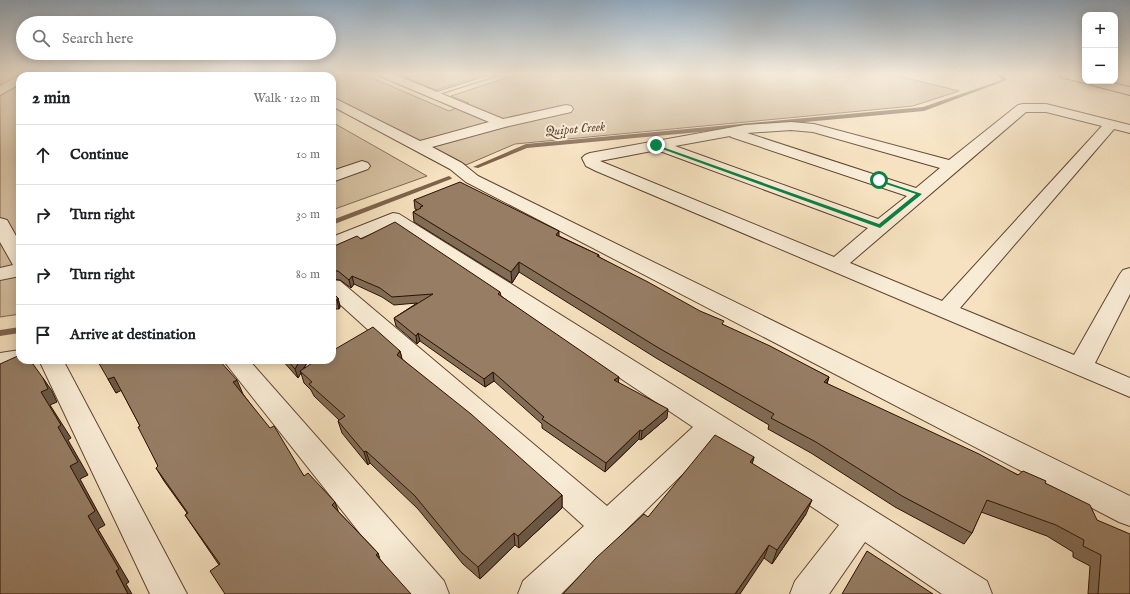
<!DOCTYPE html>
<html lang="en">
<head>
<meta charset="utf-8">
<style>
  :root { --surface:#fff; --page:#f6f6f6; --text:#202124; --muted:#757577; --line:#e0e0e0 }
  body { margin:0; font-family:"IM FELL English",serif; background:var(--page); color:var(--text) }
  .controls { position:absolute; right:12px; top:12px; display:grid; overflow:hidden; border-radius:8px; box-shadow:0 2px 10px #0003 }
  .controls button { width:36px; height:36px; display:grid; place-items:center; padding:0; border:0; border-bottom:1px solid var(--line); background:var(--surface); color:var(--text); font:20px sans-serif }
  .stop { position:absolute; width:12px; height:12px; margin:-9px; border:3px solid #0b8043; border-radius:50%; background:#fff }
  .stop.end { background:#0b8043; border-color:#fff; box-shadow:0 1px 4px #0008 }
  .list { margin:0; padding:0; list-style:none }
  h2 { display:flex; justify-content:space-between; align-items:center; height:52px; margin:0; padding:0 16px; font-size:17px }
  h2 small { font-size:13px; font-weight:400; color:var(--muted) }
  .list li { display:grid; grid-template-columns:26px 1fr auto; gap:12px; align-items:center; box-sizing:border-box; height:60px; padding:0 16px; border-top:1px solid var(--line) }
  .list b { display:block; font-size:15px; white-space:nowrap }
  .list em { font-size:13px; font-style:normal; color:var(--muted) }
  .icon { flex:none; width:22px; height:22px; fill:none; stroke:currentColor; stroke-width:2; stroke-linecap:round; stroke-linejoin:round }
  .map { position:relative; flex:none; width:1130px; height:594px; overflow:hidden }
  .search { position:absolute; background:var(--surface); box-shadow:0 2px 10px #0003; left:16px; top:16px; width:320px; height:44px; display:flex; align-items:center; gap:10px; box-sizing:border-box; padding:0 14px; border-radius:22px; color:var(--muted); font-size:15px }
  .panel { position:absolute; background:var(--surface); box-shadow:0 2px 10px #0003; left:16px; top:72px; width:320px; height:292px; border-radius:12px }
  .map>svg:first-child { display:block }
  .green { fill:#d4be9f; stroke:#806750 }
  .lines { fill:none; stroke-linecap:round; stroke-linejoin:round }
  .stream { fill:#7d634c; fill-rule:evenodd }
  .service-casing { stroke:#5f4430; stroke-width:2 }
  .minor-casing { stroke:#5f4430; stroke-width:2 }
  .trunk-casing { stroke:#2d1000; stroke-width:2 }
  .service { fill:#f9ecd6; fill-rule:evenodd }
  .minor { fill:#f9ecd6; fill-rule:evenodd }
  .trunk { fill:#f6e2c0; fill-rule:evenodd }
  .wall { fill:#816c56; stroke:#2d1000 }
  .shaded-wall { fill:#695846; stroke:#2d1000 }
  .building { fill:#967d64; stroke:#2d1000 }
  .route { fill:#0b8043 }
  .labels { text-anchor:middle; stroke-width:4; stroke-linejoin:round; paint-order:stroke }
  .far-water-label { font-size:13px; font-style:italic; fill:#624833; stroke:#f9ecd6 }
</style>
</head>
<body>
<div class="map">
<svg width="1130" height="594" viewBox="0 0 1130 594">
  <rect width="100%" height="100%" fill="#f6e2c0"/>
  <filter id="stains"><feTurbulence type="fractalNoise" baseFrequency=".005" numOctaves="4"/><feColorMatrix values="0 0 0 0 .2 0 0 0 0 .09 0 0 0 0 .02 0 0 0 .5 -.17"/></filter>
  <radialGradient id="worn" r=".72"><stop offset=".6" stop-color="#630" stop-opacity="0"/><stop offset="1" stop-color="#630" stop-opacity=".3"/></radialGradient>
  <g class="green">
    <path d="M 0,75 L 247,75 L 249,76 L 20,76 L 20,314 L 0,317 Z"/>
    <path d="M 288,75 L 365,75 L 449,111 L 469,103 L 451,96 L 515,75 L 655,75 L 666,77 L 668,75 L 894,75 L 959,91 L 913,106 L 515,144 L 466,165 L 332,97 L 332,76 Z"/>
    <path d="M 397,75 L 483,75 L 436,90 Z"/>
    <path d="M 332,122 L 427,176 L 332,210 Z"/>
  </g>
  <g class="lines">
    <g class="stream">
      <path d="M 998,75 L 1003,75 L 1007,80 L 924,111 L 527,148 L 478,168 L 473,167 L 526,144 L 923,107 L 1002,80 Z"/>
      <path d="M 449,176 L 452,178 L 451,179 L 332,225 L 332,220 Z"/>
      <path d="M 20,327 L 20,333 L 0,336 L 0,330 Z"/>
    </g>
    <defs>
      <path id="service" d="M 490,75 L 499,75 L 436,95 L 431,94 Z"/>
      <g id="minor">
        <path d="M 20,75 L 22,76 L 20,76 L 20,84 L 0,95 L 0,86 Z"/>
        <path d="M 97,75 L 110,75 L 111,76 L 98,76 Z"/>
        <path d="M 274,75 L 288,75 L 289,76 L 275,76 Z"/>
        <path d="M 380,75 L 396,75 L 503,119 L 566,105 L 571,106 L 573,109 L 571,112 L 505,127 L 432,147 L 462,163 L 478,176 L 1130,496 L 1130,526 L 1119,522 L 466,182 L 450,169 L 332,106 L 332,97 L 420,141 L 489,122 L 382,77 Z"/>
        <path d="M 1023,104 L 1046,104 L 1130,125 L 1130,133 L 1114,129 L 960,308 L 1074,355 L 1120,274 L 1123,270 L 1130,268 L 1130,294 L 1095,363 L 1130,378 L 1130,397 L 596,171 L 586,166 L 582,158 L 585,155 L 590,153 L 745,125 L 791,122 L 814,124 L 949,160 L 1018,105 ZM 1026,112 L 1046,112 L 1102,126 L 942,301 L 850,263 ZM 791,130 L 813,132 L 940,168 L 916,188 L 747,133 ZM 730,136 L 731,137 L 907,196 L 878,219 L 675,146 ZM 657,150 L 868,228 L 834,257 L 600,161 Z"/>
        <path d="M 362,161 L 368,163 L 370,166 L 368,169 L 332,182 L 332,171 Z"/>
        <path d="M 393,213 L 399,214 L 987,581 L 992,594 L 942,594 L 865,542 L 829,594 L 790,594 L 795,581 L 839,525 L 715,442 L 561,594 L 518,594 L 523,581 L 584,526 L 332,297 L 332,280 L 340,281 L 607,506 L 693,427 L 392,225 L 332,250 L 332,237 Z"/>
        <path d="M 0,218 L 7,220 L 20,243 L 20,276 L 0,280 L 0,268 L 13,265 L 0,242 Z"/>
        <path d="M 20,350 L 20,360 L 31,360 L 29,364 L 0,371 L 0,353 Z"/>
        <path d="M 39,360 L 63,360 L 187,594 L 150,594 Z"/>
        <path d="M 223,360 L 249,360 L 444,581 L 449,594 L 408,594 Z"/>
      </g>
      <path id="trunk" d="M 1059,75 L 1085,76 L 1085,81 L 1104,81 L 1130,87 L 1130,95 L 1061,77 Z"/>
    </defs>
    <use href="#service" class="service-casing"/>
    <use href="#minor" class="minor-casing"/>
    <use href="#trunk" class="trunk-casing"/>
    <use href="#service" class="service"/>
    <use href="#minor" class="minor"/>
    <use href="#trunk" class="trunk"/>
  </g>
  <g class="wall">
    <path d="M 414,200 L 559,236 L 599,255 L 599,257 L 723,325 L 829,377 L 827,384 L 1018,475 L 1045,483 L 1097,520 L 1130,594 L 1088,594 L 1090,566 L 1073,557 L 1073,552 L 1047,536 L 981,512 L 972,533 L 964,544 L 895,507 L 811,453 L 768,429 L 769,425 L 656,358 L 519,272 L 512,283 L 414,222 L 413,212 L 417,210 L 415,209 Z"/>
    <path d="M 361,239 L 500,292 L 501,296 L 667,418 L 641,440 L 639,439 L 605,472 L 542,428 L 542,424 L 494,381 L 485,387 L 420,341 L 417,344 L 396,326 L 394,318 L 417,303 L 394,305 L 382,297 L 354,284 L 351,288 L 340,280 L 332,279 L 332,247 Z"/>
    <path d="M 332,292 L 338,298 L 340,307 L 339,309 L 332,309 Z"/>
    <path d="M 400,351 L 402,359 L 562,495 L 562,508 L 519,548 L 515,545 L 480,579 L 463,564 L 418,509 L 370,463 L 368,465 L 342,433 L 338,421 L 339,420 L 314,396 L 311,390 L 304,383 L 301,373 L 298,378 L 282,360 L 309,360 L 304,368 Z"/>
    <path d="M 108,379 L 243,394 L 304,476 L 378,553 L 380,560 L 219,565 L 185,515 L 187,513 L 164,481 L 156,468 L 158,466 L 140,426 L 121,390 L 116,393 Z"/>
    <path d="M 754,457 L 752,464 L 806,514 L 772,564 L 764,558 L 648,517 Z"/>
  </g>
  <g class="shaded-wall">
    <path d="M 559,231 L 559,241 L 556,235 Z"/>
    <path d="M 519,262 L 519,272 L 512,283 L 511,272 Z"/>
    <path d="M 352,276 L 354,284 L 351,288 L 349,280 Z"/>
    <path d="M 338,298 L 340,307 L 339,309 L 337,300 Z"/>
    <path d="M 418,333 L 420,341 L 417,344 L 416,336 Z"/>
    <path d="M 400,351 L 403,363 L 397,355 Z"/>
    <path d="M 300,360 L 309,360 L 301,372 L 300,371 L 301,373 L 298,378 L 295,369 Z"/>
    <path d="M 493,372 L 494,381 L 485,387 L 484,379 Z"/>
    <path d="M 114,377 L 122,390 L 116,393 L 108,379 Z"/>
    <path d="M 619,377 L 618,385 L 614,380 Z"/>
    <path d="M 829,377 L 825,388 L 824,382 Z"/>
    <path d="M 43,378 L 52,391 L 57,402 L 50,405 L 71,438 L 68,440 L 88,475 L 80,479 L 105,525 L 98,529 L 129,582 L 126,584 L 132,594 L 128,594 L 88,516 L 70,466 L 58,427 L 41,392 Z"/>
    <path d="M 237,380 L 243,394 L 239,396 L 233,382 Z"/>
    <path d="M 668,409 L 667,418 L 641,440 L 642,431 Z"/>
    <path d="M 640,430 L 639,439 L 605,472 L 606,463 Z"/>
    <path d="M 366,451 L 370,463 L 368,465 L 364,452 Z"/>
    <path d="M 754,457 L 750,471 L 750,462 Z"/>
    <path d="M 562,495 L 562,508 L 519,548 L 518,536 Z"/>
    <path d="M 812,500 L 806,514 L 772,564 L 777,550 Z"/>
    <path d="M 335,502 L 340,516 L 332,505 Z"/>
    <path d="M 514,533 L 515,545 L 480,579 L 478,567 Z"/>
    <path d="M 769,545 L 764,558 L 740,594 L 735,594 Z"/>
    <path d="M 378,553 L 382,567 L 376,555 Z"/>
  </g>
  <g class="building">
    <path d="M 460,182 L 559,231 L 556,235 L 599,255 L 597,256 L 648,282 L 700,311 L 724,321 L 722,324 L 770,346 L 829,377 L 824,382 L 979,454 L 1018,475 L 1023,471 L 1046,481 L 1045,483 L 1090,505 L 1097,520 L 1130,534 L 1130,594 L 1098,594 L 1101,555 L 1083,546 L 1084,540 L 1056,525 L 987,500 L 972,533 L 902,496 L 816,442 L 771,418 L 774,414 L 657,347 L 519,262 L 511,272 L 413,212 L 421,208 L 420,207 L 423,206 L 414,200 Z"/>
    <path d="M 395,222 L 500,292 L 498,294 L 619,377 L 614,380 L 668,409 L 642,431 L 640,430 L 606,463 L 542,419 L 544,417 L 493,372 L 484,379 L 418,333 L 416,336 L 394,318 L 433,294 L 392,297 L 380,288 L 352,276 L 349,280 L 338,271 L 332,271 L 332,247 L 357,236 L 361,239 Z"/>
    <path d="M 332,292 L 338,298 L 337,300 L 332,301 Z"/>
    <path d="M 373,327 L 400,351 L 397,355 L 471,414 L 562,495 L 518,536 L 514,533 L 478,567 L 461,552 L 415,496 L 366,451 L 364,452 L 338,421 L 345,416 L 309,384 L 312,382 L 300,371 L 317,360 L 332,360 L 332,351 Z"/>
    <path d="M 20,355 L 20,360 L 30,360 L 43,378 L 48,389 L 41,392 L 61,425 L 58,427 L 78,462 L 70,466 L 95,511 L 88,516 L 119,569 L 116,571 L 128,594 L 0,594 L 0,364 Z"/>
    <path d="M 97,360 L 219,360 L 237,380 L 233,382 L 270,428 L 274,426 L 304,476 L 308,473 L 335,502 L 332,505 L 378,553 L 376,555 L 411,594 L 225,594 L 210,571 L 220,564 L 185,515 L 188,513 L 156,468 L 158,466 L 138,427 L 140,426 L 114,377 L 108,379 Z"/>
    <path d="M 287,360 L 300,360 L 295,369 Z"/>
    <path d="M 715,435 L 754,457 L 750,462 L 812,500 L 777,550 L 769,545 L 735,594 L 563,594 L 596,558 L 644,514 L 648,517 Z"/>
    <path d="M 867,551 L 933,594 L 842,594 Z"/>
  </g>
  <linearGradient id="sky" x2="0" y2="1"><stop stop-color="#92aabe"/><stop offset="0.47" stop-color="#fbf2e3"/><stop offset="1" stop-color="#fbf2e3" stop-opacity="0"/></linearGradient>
  <rect width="1130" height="158" fill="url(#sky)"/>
  <path class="route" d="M 654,144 L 879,224 L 916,194 L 877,181 L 877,179 L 922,194 L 880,228 L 654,146 Z"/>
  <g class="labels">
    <g class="far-water-label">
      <text transform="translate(575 128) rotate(-5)" y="5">Quipot Creek</text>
    </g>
  </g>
  <rect width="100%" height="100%" filter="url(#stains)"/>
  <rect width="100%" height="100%" fill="url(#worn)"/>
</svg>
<div class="controls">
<button>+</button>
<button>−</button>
</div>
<div class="stop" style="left:879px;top:180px"></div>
<div class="stop end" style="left:656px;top:145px"></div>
<div class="search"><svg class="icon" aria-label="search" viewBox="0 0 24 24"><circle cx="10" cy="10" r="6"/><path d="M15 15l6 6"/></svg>Search here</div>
<section class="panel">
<h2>2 min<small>Walk · 120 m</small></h2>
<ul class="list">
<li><svg class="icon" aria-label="ahead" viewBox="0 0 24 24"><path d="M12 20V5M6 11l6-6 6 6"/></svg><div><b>Continue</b></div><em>10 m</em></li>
<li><svg class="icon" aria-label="right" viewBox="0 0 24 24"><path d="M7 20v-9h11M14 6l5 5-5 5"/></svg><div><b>Turn right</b></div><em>30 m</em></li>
<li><svg class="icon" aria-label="right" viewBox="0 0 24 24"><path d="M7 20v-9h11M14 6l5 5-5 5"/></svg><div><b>Turn right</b></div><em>80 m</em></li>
<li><svg class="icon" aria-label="arrive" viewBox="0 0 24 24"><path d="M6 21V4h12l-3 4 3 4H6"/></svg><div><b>Arrive at destination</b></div></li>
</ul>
</section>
</div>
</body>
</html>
